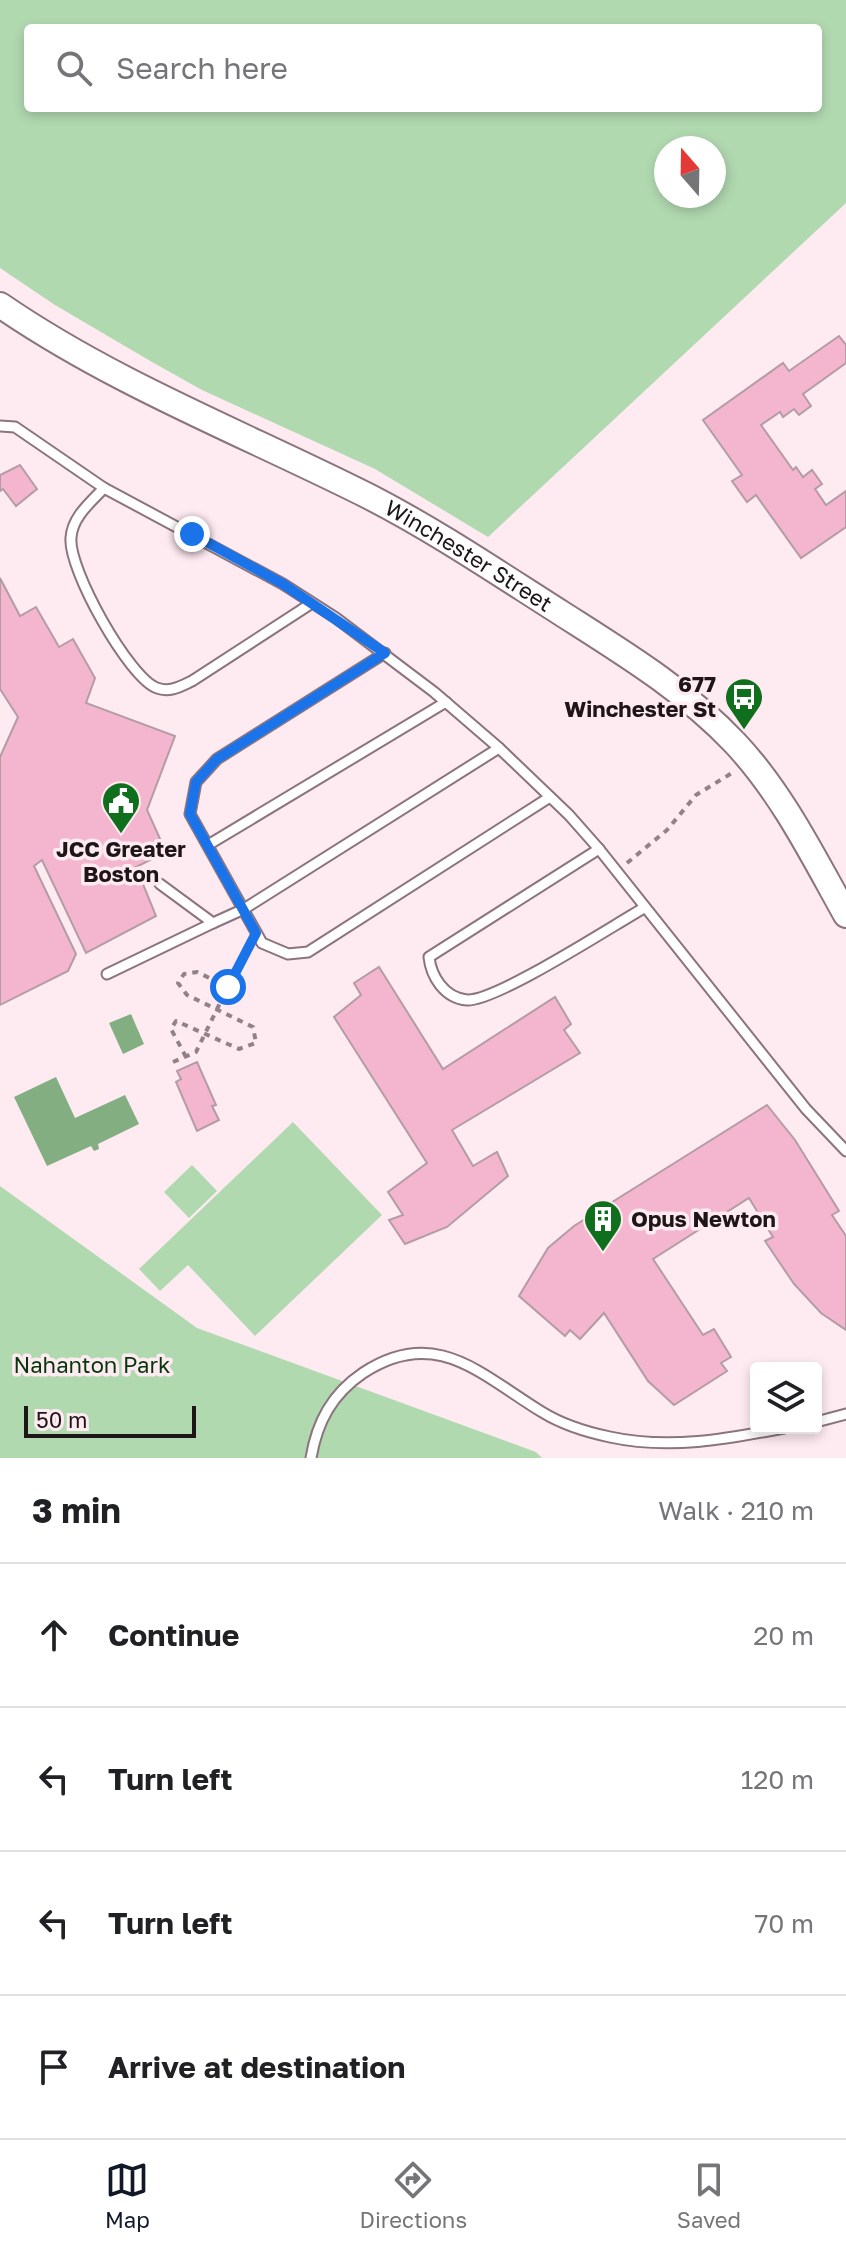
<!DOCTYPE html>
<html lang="en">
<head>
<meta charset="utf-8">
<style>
  :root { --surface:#fff; --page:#f2f2f2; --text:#202124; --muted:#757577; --line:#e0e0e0; --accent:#111827 }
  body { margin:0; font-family:"Golos Text",sans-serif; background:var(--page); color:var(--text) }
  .controls { position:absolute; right:24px; bottom:24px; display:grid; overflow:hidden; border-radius:8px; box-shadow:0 4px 12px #0003 }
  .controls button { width:72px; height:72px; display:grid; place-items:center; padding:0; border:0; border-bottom:2px solid var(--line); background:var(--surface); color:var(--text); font:40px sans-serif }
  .compass { position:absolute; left:654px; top:136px; width:72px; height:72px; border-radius:50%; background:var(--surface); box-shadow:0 4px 12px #0003; rotate:340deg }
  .scale { position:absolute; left:24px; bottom:20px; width:172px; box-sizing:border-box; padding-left:8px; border:4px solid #1d1518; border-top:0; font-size:22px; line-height:28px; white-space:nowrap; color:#1d1518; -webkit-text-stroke:6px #feeaf1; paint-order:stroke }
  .stop { position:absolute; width:24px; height:24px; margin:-18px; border:6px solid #1a73e8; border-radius:50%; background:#fff }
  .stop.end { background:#1a73e8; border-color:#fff; box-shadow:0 2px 8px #0008 }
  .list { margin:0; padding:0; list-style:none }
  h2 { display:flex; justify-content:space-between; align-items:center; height:104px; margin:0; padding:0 32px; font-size:34px }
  h2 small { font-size:26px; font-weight:400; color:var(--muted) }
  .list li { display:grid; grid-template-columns:52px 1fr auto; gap:24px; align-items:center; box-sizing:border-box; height:144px; padding:0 32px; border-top:2px solid var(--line) }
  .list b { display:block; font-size:30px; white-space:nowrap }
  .list em { font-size:26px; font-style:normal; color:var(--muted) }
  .icon { flex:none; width:44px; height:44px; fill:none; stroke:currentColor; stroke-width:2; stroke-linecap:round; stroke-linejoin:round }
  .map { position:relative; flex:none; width:846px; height:1458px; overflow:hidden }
  .search { position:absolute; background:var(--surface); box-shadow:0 4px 12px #0003; left:24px; right:24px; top:24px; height:88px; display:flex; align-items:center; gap:20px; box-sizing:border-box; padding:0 28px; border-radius:8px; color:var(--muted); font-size:30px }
  .sheet { height:680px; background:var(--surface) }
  nav { display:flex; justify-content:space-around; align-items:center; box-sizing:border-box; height:112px; border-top:2px solid var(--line); background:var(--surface); font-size:22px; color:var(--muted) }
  nav a { display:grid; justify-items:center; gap:4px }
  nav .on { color:var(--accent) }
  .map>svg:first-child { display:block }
  .green { fill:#b1d9b0; fill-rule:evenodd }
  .water { fill:#83ae82 }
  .building { fill:#f4b6ce; stroke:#b49ca5; stroke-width:2 }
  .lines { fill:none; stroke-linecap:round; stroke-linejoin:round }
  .service-casing { stroke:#8b747d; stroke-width:13 }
  .tertiary-casing { stroke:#8b747d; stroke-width:28 }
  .path { stroke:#908287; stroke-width:4; stroke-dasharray:6 6; stroke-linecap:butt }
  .service { stroke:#fff; stroke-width:9 }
  .tertiary { stroke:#fff; stroke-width:24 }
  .route { stroke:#1a73e8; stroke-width:10 }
  .labels { text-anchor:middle; stroke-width:7; stroke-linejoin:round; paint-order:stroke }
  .street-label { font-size:22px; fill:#1d1518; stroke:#feeaf1 }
  .poi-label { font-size:22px; font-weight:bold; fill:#1d1518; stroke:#feeaf1; text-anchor:end }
  .park-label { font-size:22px; fill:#05360a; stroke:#feeaf1 }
</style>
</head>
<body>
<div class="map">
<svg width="846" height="1458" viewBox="0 0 846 1458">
  <rect width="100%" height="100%" fill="#feeaf1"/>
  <g class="green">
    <path d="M 0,0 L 846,0 L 846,203 L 488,537 L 375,469 L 202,390 L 152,362 L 55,305 L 0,268 ZM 28,28 L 818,28 L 818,108 L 28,108 ZM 666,148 L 714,148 L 714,196 L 666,196 Z"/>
    <path d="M 293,1122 L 382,1215 L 255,1336 L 188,1265 L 160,1291 L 139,1269 Z"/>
    <path d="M 192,1165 L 217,1191 L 189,1218 L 164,1192 Z"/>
    <path d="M 0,1186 L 197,1328 L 536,1452 L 542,1458 L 0,1458 Z"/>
  </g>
  <g class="water">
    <path d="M 131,1014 L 144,1044 L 123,1054 L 109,1023 Z"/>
    <path d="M 56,1077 L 75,1118 L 125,1095 L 139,1124 L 98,1144 L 99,1149 L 94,1151 L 91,1146 L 47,1166 L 14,1097 Z"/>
  </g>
  <g class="building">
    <path d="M 839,336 L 846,345 L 846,363 L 803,394 L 811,406 L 799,415 L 794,409 L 783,417 L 780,412 L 761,425 L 793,470 L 796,467 L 803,477 L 812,470 L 822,484 L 815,489 L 826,505 L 846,491 L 846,527 L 801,558 L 756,495 L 747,502 L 732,481 L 742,475 L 703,420 L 783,363 L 789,371 Z"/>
    <path d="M 20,465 L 37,489 L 16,506 L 3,489 L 0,491 L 0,475 Z"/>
    <path d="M 0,578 L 20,616 L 36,607 L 59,647 L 73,639 L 95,678 L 86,703 L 175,736 L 147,810 L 166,852 L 136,867 L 156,916 L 86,953 L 42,860 L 34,866 L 76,954 L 68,971 L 0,1005 L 0,757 L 18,717 L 0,689 Z"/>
    <path d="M 379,967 L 443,1069 L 555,997 L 571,1024 L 564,1030 L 580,1053 L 452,1130 L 473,1166 L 497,1152 L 508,1176 L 447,1227 L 405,1244 L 389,1220 L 403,1215 L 388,1192 L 427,1163 L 334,1017 L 361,995 L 354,983 Z"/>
    <path d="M 197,1062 L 216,1105 L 212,1106 L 219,1120 L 197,1131 L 176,1082 L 181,1079 L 177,1071 Z"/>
    <path d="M 767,1105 L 795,1140 L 839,1211 L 832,1215 L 846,1236 L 846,1330 L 821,1313 L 794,1284 L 765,1241 L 773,1237 L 749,1198 L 653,1259 L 703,1335 L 714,1329 L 731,1357 L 721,1363 L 727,1371 L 674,1405 L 648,1381 L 604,1313 L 580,1339 L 570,1330 L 565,1336 L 519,1296 L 548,1248 L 574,1226 Z"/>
  </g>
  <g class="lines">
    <defs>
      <g id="service">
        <path d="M 0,426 L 15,427 L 104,488 L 283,584 L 336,618 L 434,692 L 499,748 L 569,815 L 599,849 L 806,1109 L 846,1151"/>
        <path d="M 104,488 C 91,502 72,517 71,538 C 68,569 129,678 157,688 C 170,693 181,686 192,681 L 312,603"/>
        <path d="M 385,653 L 217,759 L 196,782 L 190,814 L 262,943 L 288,954 L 308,952 L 550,797"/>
        <path d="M 208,845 L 446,702"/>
        <path d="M 599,849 L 429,957 C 431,976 444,998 467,1000 C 497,1001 612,926 644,908"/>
        <path d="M 160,884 L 213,923 L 244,909 L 499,748"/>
        <path d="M 107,974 L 213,923"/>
        <path d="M 816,1422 L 846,1414"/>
        <path d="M 311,1458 C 317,1422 332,1394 363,1373 C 436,1325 481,1375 542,1412 C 563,1425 586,1432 610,1437 C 669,1450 727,1439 784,1428"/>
      </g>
      <g id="tertiary">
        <path id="s1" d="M 0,305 C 115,384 245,434 370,497 C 436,531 498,573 561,613 C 622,652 685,690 735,743 C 782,793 813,856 846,915"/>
      </g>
    </defs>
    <use href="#service" class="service-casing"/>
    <use href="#tertiary" class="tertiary-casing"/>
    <g class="path">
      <path d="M 627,863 L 667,830 L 696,795 L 732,773"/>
      <path d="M 186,1057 L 171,1029 L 176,1021 L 239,1049 L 256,1043 L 253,1027 L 187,995 L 178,983 L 184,974 L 197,972 L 228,987"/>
      <path d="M 173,1062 L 196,1052 L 247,948"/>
    </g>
    <use href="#service" class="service"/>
    <use href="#tertiary" class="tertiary"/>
  </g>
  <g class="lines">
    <path class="route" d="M 192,534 L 283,584 L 385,653 L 217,759 L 196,782 L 190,814 L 256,933 L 228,987"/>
  </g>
  <defs>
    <symbol id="bus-pin" viewBox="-11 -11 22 30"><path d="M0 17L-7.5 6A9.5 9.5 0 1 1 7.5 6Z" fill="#106f1d" stroke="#feeaf1"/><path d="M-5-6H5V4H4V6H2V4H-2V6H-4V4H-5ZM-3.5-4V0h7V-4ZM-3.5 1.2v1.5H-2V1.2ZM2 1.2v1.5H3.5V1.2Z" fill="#fff"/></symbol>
    <symbol id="civic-pin" viewBox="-11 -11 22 30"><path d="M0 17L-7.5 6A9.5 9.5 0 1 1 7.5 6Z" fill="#106f1d" stroke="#feeaf1"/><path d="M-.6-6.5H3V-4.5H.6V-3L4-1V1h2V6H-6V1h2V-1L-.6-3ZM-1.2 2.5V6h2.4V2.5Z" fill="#fff"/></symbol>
    <symbol id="building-pin" viewBox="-11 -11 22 30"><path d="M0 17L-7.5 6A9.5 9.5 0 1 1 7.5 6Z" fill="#106f1d" stroke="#feeaf1"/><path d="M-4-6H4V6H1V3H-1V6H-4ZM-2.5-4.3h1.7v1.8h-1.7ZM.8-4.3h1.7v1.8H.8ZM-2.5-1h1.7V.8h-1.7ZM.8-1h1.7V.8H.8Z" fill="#fff"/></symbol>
  </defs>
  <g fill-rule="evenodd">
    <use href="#bus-pin" x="722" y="675" width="44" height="60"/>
    <use href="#civic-pin" x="99" y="779" width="44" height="60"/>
    <use href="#building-pin" x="581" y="1197" width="44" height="60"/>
  </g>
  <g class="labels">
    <g class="street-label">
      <text dy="8" stroke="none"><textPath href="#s1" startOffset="532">Winchester Street</textPath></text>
    </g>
    <g class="poi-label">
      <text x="716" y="692">677<tspan x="716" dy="25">Winchester St</tspan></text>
      <text x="121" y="857" text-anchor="middle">JCC Greater<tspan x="121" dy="25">Boston</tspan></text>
      <text x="631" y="1227" text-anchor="start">Opus Newton</text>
    </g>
    <g class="park-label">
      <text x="92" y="1373">Nahanton Park</text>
    </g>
  </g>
</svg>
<div class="controls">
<button><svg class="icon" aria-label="layers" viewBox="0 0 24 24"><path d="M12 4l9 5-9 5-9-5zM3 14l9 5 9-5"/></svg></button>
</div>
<svg class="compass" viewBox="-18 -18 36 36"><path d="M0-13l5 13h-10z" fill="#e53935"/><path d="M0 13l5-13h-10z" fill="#757577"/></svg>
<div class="scale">50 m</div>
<div class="stop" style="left:228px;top:987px"></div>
<div class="stop end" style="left:192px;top:534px"></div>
<div class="search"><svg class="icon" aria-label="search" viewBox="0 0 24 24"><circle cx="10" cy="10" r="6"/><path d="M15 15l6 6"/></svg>Search here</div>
</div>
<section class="sheet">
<h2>3 min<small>Walk · 210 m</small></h2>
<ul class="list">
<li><svg class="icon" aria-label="ahead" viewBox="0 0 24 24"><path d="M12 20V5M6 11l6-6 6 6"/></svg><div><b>Continue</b></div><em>20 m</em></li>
<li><svg class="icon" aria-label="left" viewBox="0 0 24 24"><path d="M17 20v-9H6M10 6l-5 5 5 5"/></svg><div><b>Turn left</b></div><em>120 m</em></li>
<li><svg class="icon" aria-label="left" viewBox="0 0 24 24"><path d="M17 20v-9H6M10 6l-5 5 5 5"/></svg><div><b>Turn left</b></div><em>70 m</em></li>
<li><svg class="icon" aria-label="arrive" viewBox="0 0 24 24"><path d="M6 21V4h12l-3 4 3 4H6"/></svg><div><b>Arrive at destination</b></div></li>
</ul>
</section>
<nav>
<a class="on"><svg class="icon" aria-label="map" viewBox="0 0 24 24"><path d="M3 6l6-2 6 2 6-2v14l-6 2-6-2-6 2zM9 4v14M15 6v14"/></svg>Map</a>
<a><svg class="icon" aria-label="directions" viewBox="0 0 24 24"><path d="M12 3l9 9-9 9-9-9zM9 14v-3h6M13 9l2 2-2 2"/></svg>Directions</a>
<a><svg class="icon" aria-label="saved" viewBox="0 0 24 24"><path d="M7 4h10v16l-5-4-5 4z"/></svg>Saved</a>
</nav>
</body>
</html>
